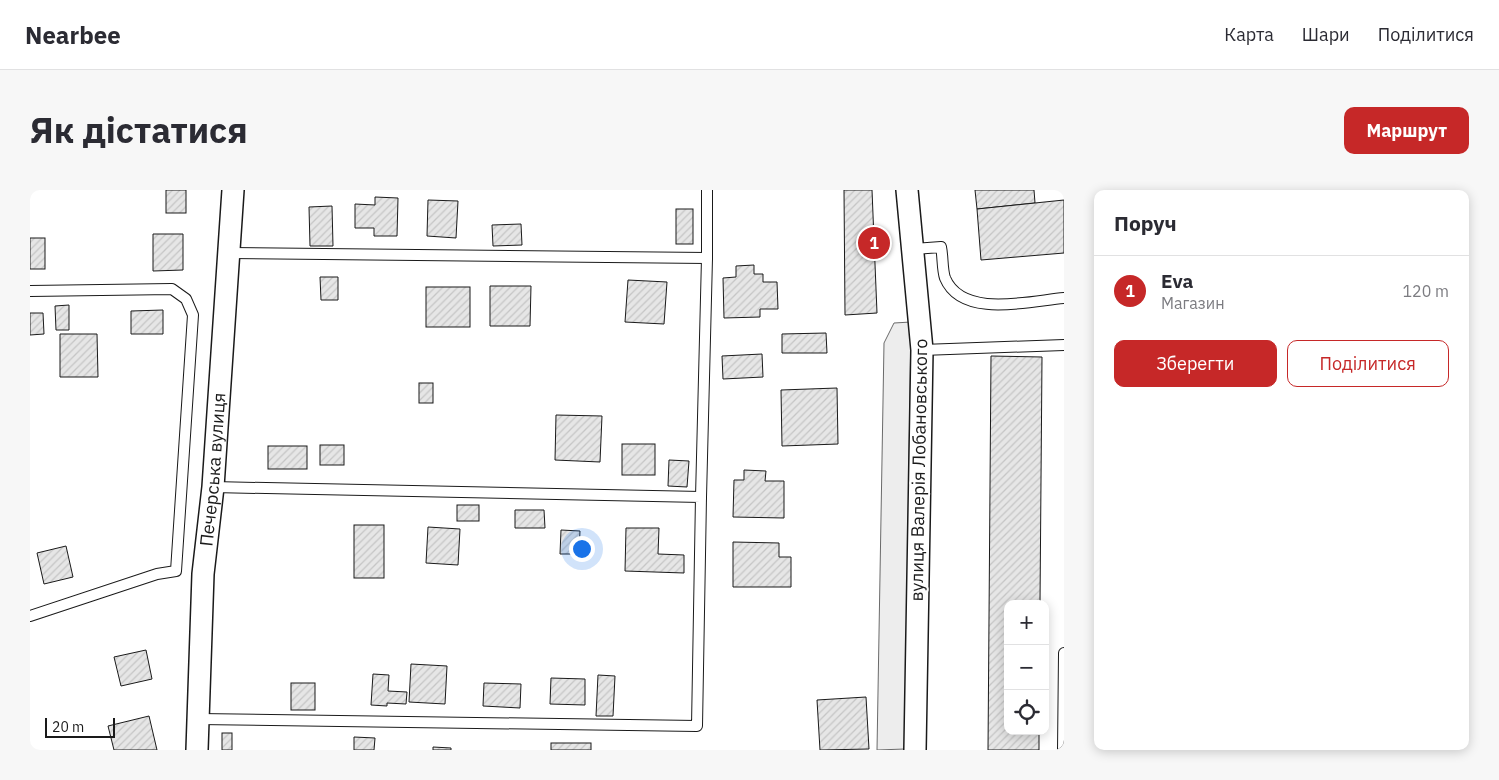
<!DOCTYPE html>
<html lang="uk">
<head>
<meta charset="utf-8">
<style>
  :root { --surface:#fff; --page:#f7f7f7; --text:#2b2b33; --muted:#7c7c81; --line:#e1e1e2; --accent:#c62828 }
  body { margin:0; font-family:"IBM Plex Sans",sans-serif; background:var(--page); color:var(--text) }
  .controls { position:absolute; right:15px; bottom:15px; display:grid; overflow:hidden; border-radius:10px; box-shadow:0 2px 12px #0003 }
  .controls button { width:45px; height:45px; display:grid; place-items:center; padding:0; border:0; border-bottom:1px solid var(--line); background:var(--surface); color:var(--text); font:25px sans-serif }
  .scale { position:absolute; left:15px; bottom:12px; width:70px; box-sizing:border-box; padding-left:5px; border:2px solid #1a1a1a; border-top:0; font-size:14px; line-height:18px; white-space:nowrap; color:#1a1a1a; -webkit-text-stroke:4px #fff; paint-order:stroke }
  .you { position:absolute; left:551px; top:358px; width:18px; height:18px; margin:-12px; border:4px solid #fff; border-radius:50%; background:#1a73e8; box-shadow:0 0 0 8px #1a73e833 }
  .badge { display:grid; place-items:center; width:32px; height:32px; border-radius:50%; background:var(--accent); color:#fff; font-size:16px; font-weight:700 }
  .pin { position:absolute; translate:-50% -50%; border:2px solid #fff; box-shadow:0 1px 5px #0006 }
  .list { margin:0; padding:0; list-style:none }
  h2 { display:flex; justify-content:space-between; align-items:center; height:65px; margin:0; padding:0 20px; font-size:21px }
  h2 small { font-size:16px; font-weight:400; color:var(--muted) }
  .list li { display:grid; grid-template-columns:32px 1fr auto; gap:15px; align-items:center; box-sizing:border-box; height:70px; padding:0 20px; border-top:1px solid var(--line) }
  .list b { display:block; font-size:19px; white-space:nowrap }
  .list p { margin:0; font-size:16px; white-space:nowrap; color:var(--muted) }
  .list em { font-size:16px; font-style:normal; color:var(--muted) }
  .actions { display:flex; gap:10px; padding:15px 20px }
  .actions a { flex:1; padding:11px 0; border:1px solid var(--accent); border-radius:10px; text-align:center; font-size:18px; color:var(--accent) }
  .actions .main { background:var(--accent); color:#fff }
  .icon { flex:none; width:28px; height:28px; fill:none; stroke:currentColor; stroke-width:2; stroke-linecap:round; stroke-linejoin:round }
  .map { position:relative; flex:none; width:1034px; height:560px; overflow:hidden; border-radius:10px }
  header { display:flex; align-items:center; gap:30px; box-sizing:border-box; height:70px; padding:0 25px; background:var(--surface); border-bottom:1px solid var(--line) }
  header strong { font-size:24px }
  nav { display:flex; gap:28px; margin-inline-start:auto; font-size:18px }
  .intro { display:flex; align-items:center; justify-content:space-between; box-sizing:border-box; height:120px; padding:0 30px }
  h1 { margin:0; font-size:35px }
  .button { padding:12px 22px; border-radius:10px; background:var(--accent); color:#fff; font-size:18px; font-weight:700 }
  main { display:flex; gap:30px; padding:0 30px }
  aside { flex:1; background:var(--surface); border-radius:10px; box-shadow:0 2px 12px #0003 }
  .map>svg:first-child { display:block }
  .built { fill:#ededed; stroke:#6a6a6a }
  .building { fill:url(#building-hatch); stroke:#1a1a1a }
  .lines { fill:none; stroke-linecap:round; stroke-linejoin:round }
  .service-casing { stroke:#1a1a1a; stroke-width:12 }
  .minor-casing { stroke:#1a1a1a; stroke-width:24 }
  .service { stroke:#fff; stroke-width:10 }
  .minor { stroke:#fff; stroke-width:21 }
  .labels { text-anchor:middle; stroke-width:4; stroke-linejoin:round; paint-order:stroke }
  .street-label { font-size:18px; fill:#1a1a1a; stroke:#fff }
</style>
</head>
<body>
<header>
<strong>Nearbee</strong>
<nav><a>Карта</a><a>Шари</a><a>Поділитися</a></nav>
</header>
<div class="intro"><h1>Як дістатися</h1><a class="button">Маршрут</a></div>
<main>
<div class="map">
<svg width="1034" height="560" viewBox="0 0 1034 560">
  <defs>
    <pattern id="building-hatch" width="6" height="6" patternUnits="userSpaceOnUse" patternTransform="scale(1.25)"><rect width="6" height="6" fill="#e6e6e6"/><path d="M-1 1l2-2M0 6l6-6M5 7l2-2" fill="none" stroke="#c5c5c5"/></pattern>
  </defs>
  <rect width="100%" height="100%" fill="#fff"/>
  <path class="built" d="M 881,132 L 875,559 L 847,560 L 854,153 L 864,133 Z"/>
  <g class="building">
    <rect x="136" y="0" width="20" height="23"/>
    <path d="M 814,0 L 842,0 L 847,123 L 815,125 Z"/>
    <path d="M 945,0 L 1004,0 L 1005,13 L 947,19 Z"/>
    <path d="M 345,7 L 368,8 L 367,46 L 344,46 L 344,38 L 325,38 L 325,14 L 345,15 Z"/>
    <path d="M 398,10 L 428,11 L 426,48 L 397,46 Z"/>
    <path d="M 1034,10 L 1034,63 L 951,70 L 947,19 Z"/>
    <path d="M 302,16 L 303,56 L 280,56 L 279,17 Z"/>
    <rect x="646" y="19" width="17" height="35"/>
    <path d="M 491,34 L 492,55 L 463,56 L 462,35 Z"/>
    <path d="M 123,44 L 153,44 L 153,80 L 123,81 Z"/>
    <rect x="0" y="48" width="15" height="31"/>
    <path d="M 724,75 L 724,84 L 733,84 L 733,92 L 747,92 L 748,119 L 730,119 L 730,127 L 694,128 L 693,88 L 706,87 L 706,76 Z"/>
    <path d="M 290,87 L 308,87 L 308,110 L 291,110 Z"/>
    <path d="M 598,90 L 637,92 L 634,134 L 595,132 Z"/>
    <path d="M 460,96 L 501,96 L 500,136 L 460,136 Z"/>
    <rect x="396" y="97" width="44" height="40"/>
    <path d="M 39,115 L 39,140 L 26,140 L 25,116 Z"/>
    <path d="M 133,120 L 133,144 L 101,144 L 101,121 Z"/>
    <path d="M 0,123 L 13,123 L 14,144 L 0,145 Z"/>
    <path d="M 796,143 L 797,163 L 752,163 L 752,144 Z"/>
    <path d="M 30,144 L 67,144 L 68,187 L 30,187 Z"/>
    <path d="M 732,164 L 733,187 L 693,189 L 692,166 Z"/>
    <path d="M 961,166 L 1012,167 L 1010,414 L 978,414 L 978,541 L 1009,541 L 1009,560 L 958,560 Z"/>
    <rect x="389" y="193" width="14" height="20"/>
    <path d="M 807,198 L 808,254 L 752,256 L 751,200 Z"/>
    <path d="M 526,225 L 572,226 L 570,272 L 525,270 Z"/>
    <rect x="592" y="254" width="33" height="31"/>
    <rect x="290" y="255" width="24" height="20"/>
    <rect x="238" y="256" width="39" height="23"/>
    <path d="M 639,270 L 659,271 L 657,297 L 638,296 Z"/>
    <path d="M 714,280 L 736,281 L 735,291 L 754,291 L 754,328 L 703,327 L 704,290 L 714,290 Z"/>
    <rect x="427" y="315" width="22" height="16"/>
    <path d="M 485,320 L 514,320 L 515,338 L 485,338 Z"/>
    <rect x="324" y="335" width="30" height="53"/>
    <path d="M 398,337 L 430,339 L 428,375 L 396,373 Z"/>
    <path d="M 596,338 L 629,338 L 628,364 L 654,365 L 654,383 L 595,381 Z"/>
    <path d="M 531,340 L 550,341 L 549,364 L 530,364 Z"/>
    <path d="M 703,352 L 749,353 L 749,367 L 761,367 L 761,397 L 703,397 Z"/>
    <path d="M 36,356 L 43,387 L 14,394 L 7,363 Z"/>
    <path d="M 116,460 L 122,489 L 91,496 L 84,467 Z"/>
    <path d="M 381,474 L 417,476 L 415,514 L 379,512 Z"/>
    <path d="M 343,484 L 359,485 L 358,501 L 377,502 L 376,514 L 357,513 L 357,516 L 341,515 Z"/>
    <path d="M 568,485 L 585,486 L 583,526 L 566,526 Z"/>
    <path d="M 521,488 L 555,489 L 555,515 L 520,514 Z"/>
    <rect x="261" y="493" width="24" height="27"/>
    <path d="M 454,493 L 491,494 L 490,518 L 453,516 Z"/>
    <path d="M 836,507 L 839,559 L 790,560 L 787,510 Z"/>
    <path d="M 119,526 L 127,560 L 84,560 L 78,536 Z"/>
    <rect x="192" y="543" width="10" height="17"/>
    <path d="M 324,547 L 345,548 L 344,560 L 324,560 Z"/>
    <rect x="521" y="553" width="40" height="7"/>
    <path d="M 403,557 L 421,558 L 421,560 L 403,560 Z"/>
  </g>
  <g class="lines">
    <defs>
      <g id="service">
        <path d="M 884,59 L 911,57 C 913,66 912,79 915,88 C 932,129 1000,111 1034,108"/>
        <path d="M 199,63 L 677,68"/>
        <path d="M 0,101 L 142,99 L 156,109 L 163,125 L 146,381 L 127,384 L 0,426"/>
        <path d="M 892,160 L 1034,155"/>
        <path d="M 671,307 L 677,68 L 677,0"/>
        <path d="M 168,529 L 667,536 L 671,307 L 183,297"/>
        <path d="M 1033,560 L 1034,463"/>
      </g>
      <g id="minor">
        <path d="M 877,0 L 892,160 L 885,560"/>
        <path id="s1" d="M 167,560 L 173,384 L 183,297 L 203,0"/>
      </g>
    </defs>
    <use href="#service" class="service-casing"/>
    <use href="#minor" class="minor-casing"/>
    <use href="#service" class="service"/>
    <use href="#minor" class="minor"/>
  </g>
  <g class="labels">
    <g class="street-label">
      <text dy="6" stroke="none"><textPath href="#s1" startOffset="281">Печерська вулиця</textPath></text>
      <text transform="translate(889 280) rotate(-89)" y="6">вулиця Валерія Лобановського</text>
    </g>
  </g>
</svg>
<div class="controls">
<button>+</button>
<button>−</button>
<button><svg class="icon" aria-label="locate" viewBox="0 0 24 24"><circle cx="12" cy="12" r="6"/><path d="M12 2v4M12 18v4M2 12h4M18 12h4"/></svg></button>
</div>
<div class="scale">20 m</div>
<div class="you"></div>
<div class="pin badge" style="left:844px;top:53px">1</div>
</div>
<aside>
<h2>Поруч<small></small></h2>
<ul class="list">
<li><span class="badge">1</span><div><b>Eva</b><p>Магазин</p></div><em>120 m</em></li>
</ul>
<div class="actions"><a class="main">Зберегти</a><a>Поділитися</a></div>
</aside>
</main>
</body>
</html>
